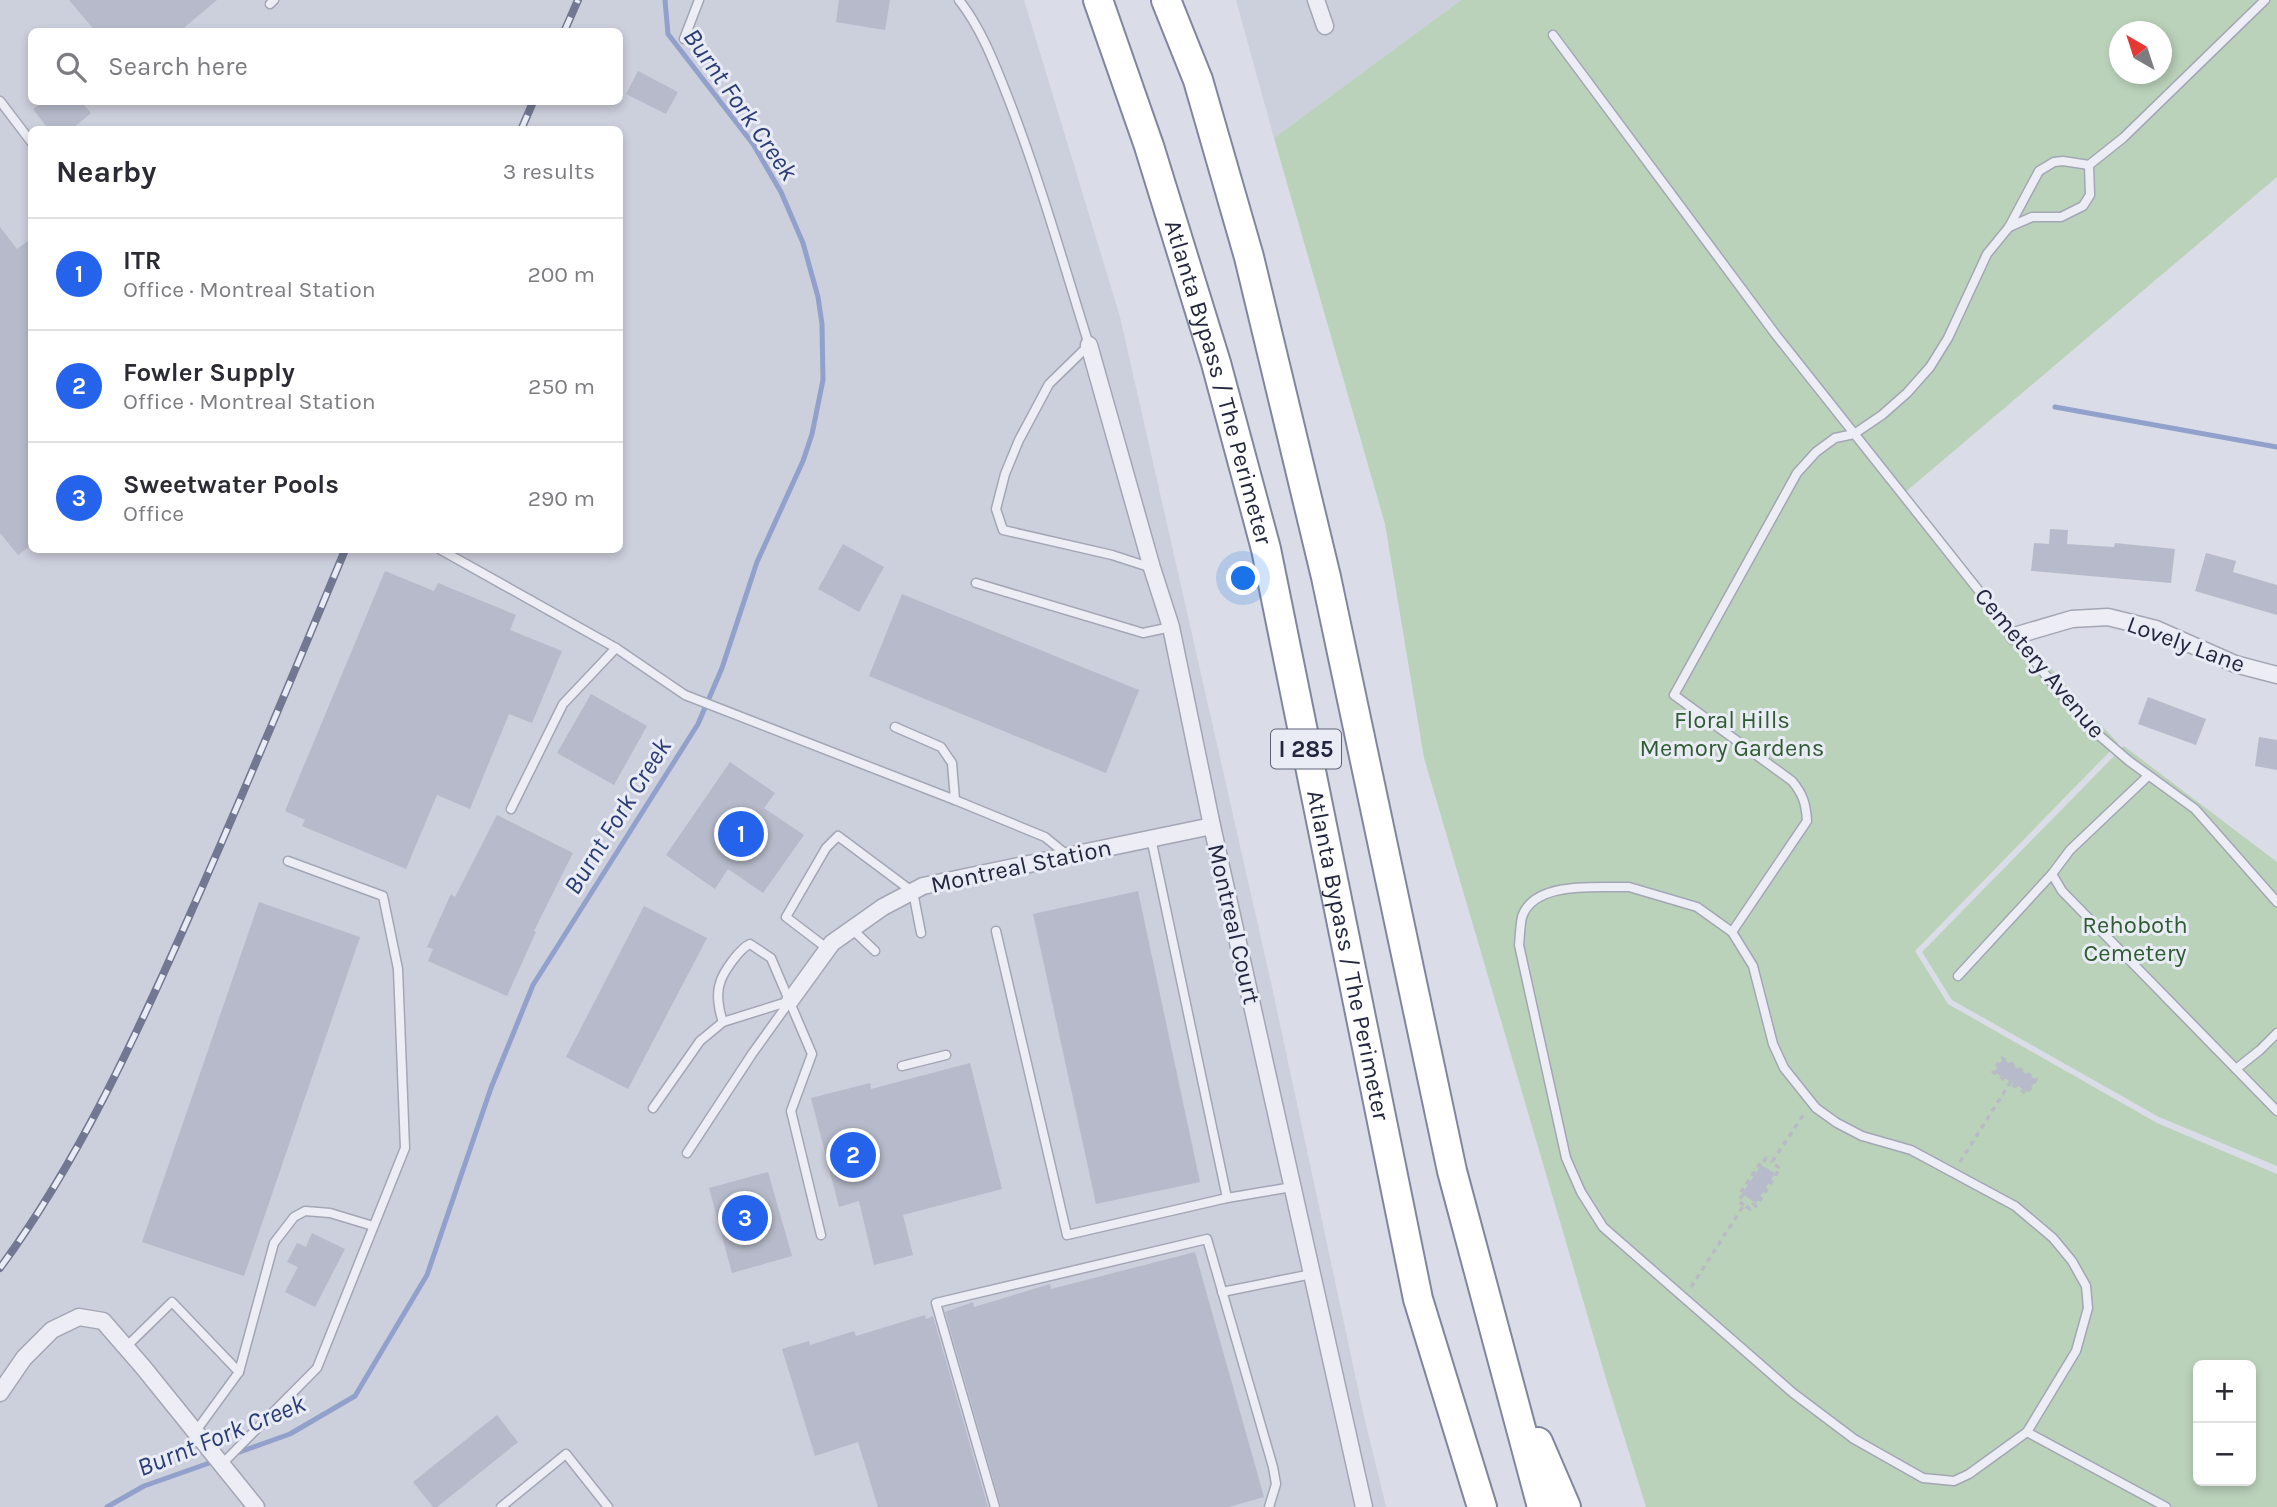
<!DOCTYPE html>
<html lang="en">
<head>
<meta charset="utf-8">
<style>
  :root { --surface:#fff; --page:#f7f7f7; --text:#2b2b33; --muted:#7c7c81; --line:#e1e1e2; --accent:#2563eb }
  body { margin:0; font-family:Karla,sans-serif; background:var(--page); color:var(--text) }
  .controls { position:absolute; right:21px; bottom:21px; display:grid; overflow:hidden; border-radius:10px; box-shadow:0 4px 10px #0003 }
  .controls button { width:63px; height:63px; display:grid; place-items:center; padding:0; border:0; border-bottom:2px solid var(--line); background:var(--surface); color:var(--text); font:35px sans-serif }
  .compass { position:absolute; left:2109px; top:21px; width:63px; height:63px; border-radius:50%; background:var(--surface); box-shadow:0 4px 10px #0003; rotate:321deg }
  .you { position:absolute; left:1244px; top:579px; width:24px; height:24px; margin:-18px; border:5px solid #fff; border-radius:50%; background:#1a73e8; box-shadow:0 0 0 10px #1a73e833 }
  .badge { display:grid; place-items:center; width:46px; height:46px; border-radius:50%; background:var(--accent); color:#fff; font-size:23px; font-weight:700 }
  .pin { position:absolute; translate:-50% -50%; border:4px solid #fff; box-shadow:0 2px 7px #0006 }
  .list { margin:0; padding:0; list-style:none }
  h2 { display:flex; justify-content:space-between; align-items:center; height:91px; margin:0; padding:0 28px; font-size:30px }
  h2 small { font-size:23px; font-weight:400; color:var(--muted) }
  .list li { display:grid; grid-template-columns:46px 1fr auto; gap:21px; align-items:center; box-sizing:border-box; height:112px; padding:0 28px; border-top:2px solid var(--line) }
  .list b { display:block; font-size:26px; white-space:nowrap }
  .list p { margin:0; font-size:23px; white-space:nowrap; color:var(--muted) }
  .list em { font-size:23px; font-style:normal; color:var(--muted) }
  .icon { flex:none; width:38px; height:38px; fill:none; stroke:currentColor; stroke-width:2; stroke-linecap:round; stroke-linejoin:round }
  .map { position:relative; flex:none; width:2277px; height:1507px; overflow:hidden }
  .search { position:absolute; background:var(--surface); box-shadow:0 4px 10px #0003; left:28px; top:28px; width:595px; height:77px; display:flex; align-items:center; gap:18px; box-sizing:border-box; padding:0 24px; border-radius:10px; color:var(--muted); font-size:26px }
  .panel { position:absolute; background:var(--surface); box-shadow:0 4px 10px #0003; left:28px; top:126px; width:595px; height:427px; border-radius:10px }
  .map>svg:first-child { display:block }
  .built { fill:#cccfdc; fill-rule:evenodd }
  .green { fill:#bbd2ba; fill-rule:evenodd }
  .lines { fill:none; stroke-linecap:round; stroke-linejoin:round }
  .stream { stroke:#91a1cb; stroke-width:5 }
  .building { fill:#b7baca }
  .service-casing { stroke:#a3a6b4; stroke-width:11 }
  .minor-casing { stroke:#a3a6b4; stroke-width:19 }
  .motorway-casing { stroke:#80869f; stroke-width:32 }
  .path { stroke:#b8bac5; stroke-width:3.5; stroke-dasharray:5 5; stroke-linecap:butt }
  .service { stroke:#edeef5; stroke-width:8 }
  .minor { stroke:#edeef5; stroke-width:16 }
  .motorway { stroke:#fff; stroke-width:28 }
  .rail-casing { stroke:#727892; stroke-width:8 }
  .rail { stroke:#e9ecf5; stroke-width:5; stroke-dasharray:16; stroke-linecap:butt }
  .labels { text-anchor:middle; stroke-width:6; stroke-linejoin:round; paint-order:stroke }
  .shield { fill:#e9ecf5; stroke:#5e6275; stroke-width:2 }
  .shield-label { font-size:23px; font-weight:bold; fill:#23273e }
  .street-label { font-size:24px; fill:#23273e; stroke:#e9ecf5 }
  .park-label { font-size:24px; fill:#2f5b30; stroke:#e9ecf5 }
  .water-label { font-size:26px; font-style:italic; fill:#2a3c75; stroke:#e9ecf5 }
</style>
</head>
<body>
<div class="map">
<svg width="2277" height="1507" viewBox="0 0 2277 1507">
  <rect width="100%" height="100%" fill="#dadde7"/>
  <g class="built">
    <path d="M 0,0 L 1024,0 L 1120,317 L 1272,987 L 1363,1412 L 1386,1507 L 0,1507 ZM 32,32 L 620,32 L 620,102 L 32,102 ZM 32,130 L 620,130 L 620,550 L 32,550 Z"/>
    <path d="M 1236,0 L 1461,0 L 1274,138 Z"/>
  </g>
  <g class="green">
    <path d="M 1461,0 L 2277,0 L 2277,177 L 1902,495 L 2087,710 L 2118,743 L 1915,951 L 1948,1004 L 2157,1123 L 2277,1174 L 2277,1507 L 1646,1507 L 1607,1382 L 1424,758 L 1385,524 L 1274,138 ZM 2120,32 L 2162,32 L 2162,74 L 2120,74 ZM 2198,1365 L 2251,1365 L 2251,1481 L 2198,1481 Z"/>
    <path d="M 2124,746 L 2277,862 L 2277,1166 L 2159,1117 L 1952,1000 L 1922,952 Z"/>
  </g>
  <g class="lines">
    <g class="stream">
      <path d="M 2055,407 L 2277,447"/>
      <path d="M 234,1454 L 290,1434 L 355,1396 L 427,1275 L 491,1088 L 533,985 L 698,724 L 722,668 L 757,562 L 803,461 L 812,434 L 823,380 L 822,324 L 818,297 L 803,243 L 781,192 L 753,144 L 668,34 L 665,0"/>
      <path d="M 107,1507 L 144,1486 L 215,1461"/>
    </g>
  </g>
  <g class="building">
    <path d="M 69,0 L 217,0 L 179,32 L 96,32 Z"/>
    <path d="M 839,0 L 890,0 L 885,30 L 836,22 Z"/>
    <path d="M 638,71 L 678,92 L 666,114 L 626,94 Z"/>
    <path d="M 43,102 L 81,102 L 91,113 L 71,130 L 49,130 L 33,109 Z"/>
    <path d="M 0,227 L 17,249 L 32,238 L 32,545 L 18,555 L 0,533 Z"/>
    <path d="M 2050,529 L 2068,530 L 2067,544 L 2114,547 L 2115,543 L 2175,549 L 2171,583 L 2031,571 L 2034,543 L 2049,544 Z"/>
    <path d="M 843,544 L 884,567 L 859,612 L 818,589 Z"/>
    <path d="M 2206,553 L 2236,561 L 2233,572 L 2277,585 L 2277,615 L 2195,591 Z"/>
    <path d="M 385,571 L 434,591 L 438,583 L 516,615 L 510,630 L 562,651 L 532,723 L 509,714 L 470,809 L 437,795 L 406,869 L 302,826 L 305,820 L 285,811 Z"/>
    <path d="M 902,594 L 1139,690 L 1106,773 L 869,676 Z"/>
    <path d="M 591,694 L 647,726 L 614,785 L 557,753 Z"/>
    <path d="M 2148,697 L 2206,719 L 2196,745 L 2138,724 Z"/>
    <path d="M 2259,737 L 2277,740 L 2277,770 L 2255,766 Z"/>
    <path d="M 730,762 L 775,793 L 764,808 L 804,835 L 763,893 L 728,869 L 715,889 L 666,855 Z"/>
    <path d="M 497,815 L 573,853 L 534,931 L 536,932 L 507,996 L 428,961 L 433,949 L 427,947 L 451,894 L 455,897 Z"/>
    <path d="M 1138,891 L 1200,1182 L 1096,1204 L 1033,914 Z"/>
    <path d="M 259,902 L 360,937 L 244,1276 L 142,1242 Z"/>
    <path d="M 644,906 L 707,938 L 628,1089 L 566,1057 Z"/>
    <path d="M 2003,1059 L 2036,1080 L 2028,1092 L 1994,1072 Z"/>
    <path d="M 970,1063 L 1002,1189 L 903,1215 L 913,1255 L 874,1265 L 859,1201 L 839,1207 L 811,1098 L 870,1083 L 871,1089 Z"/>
    <path d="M 1761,1165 L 1775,1173 L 1756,1203 L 1742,1194 Z"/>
    <path d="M 768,1172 L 792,1256 L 732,1273 L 709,1188 Z"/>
    <path d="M 312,1233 L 345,1249 L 315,1307 L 285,1292 L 298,1267 L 287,1262 L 297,1243 L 306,1247 Z"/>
    <path d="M 1195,1252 L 1264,1497 L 1229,1507 L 1001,1507 L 945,1312 L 973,1302 L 974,1307 L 1050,1284 L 1051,1289 Z"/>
    <path d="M 925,1315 L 926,1319 L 933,1316 L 988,1507 L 878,1507 L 858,1442 L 815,1456 L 782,1349 L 809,1341 L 810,1345 L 854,1331 L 856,1336 Z"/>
    <path d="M 497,1415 L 518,1442 L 437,1507 L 433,1507 L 413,1482 Z"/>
  </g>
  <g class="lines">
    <defs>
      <g id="service">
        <path d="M 959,0 C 981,28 994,62 1007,95 C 1039,177 1063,262 1089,345 L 1049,384 L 1019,440 L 1005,474 L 996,509 L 1003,530 L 1112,555 L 1152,568"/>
        <path d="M 270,4 L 274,0"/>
        <path d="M 1553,35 L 1776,335 L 2060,693 L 2101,737 L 2129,761 L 2195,809 L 2277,902"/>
        <path d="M 684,39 L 699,0"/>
        <path d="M 0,101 L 32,143"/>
        <path d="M 2009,227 L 2032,217 L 2061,217 L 2083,206 L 2090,195 L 2089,165"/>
        <path d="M 441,550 L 616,648 L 685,695 L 955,800"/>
        <path d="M 976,583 L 1143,633 L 1171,627"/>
        <path d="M 895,727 L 941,747 L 952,763 L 955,800 L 1045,837 L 1067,855"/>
        <path d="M 511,809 L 563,704 L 616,648"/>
        <path d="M 1151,838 L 1227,1198 L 1292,1187"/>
        <path d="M 2052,874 L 2062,891 L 2277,1111"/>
        <path d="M 1629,887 L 1697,907 L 1732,932 L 1753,966 L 1773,1044 L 1784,1068 L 1816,1108 L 1837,1123 L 1862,1136 L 1911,1150 L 2015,1206 L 2053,1238 L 2072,1261 L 2086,1286 L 2088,1308 L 2076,1351 L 2027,1432 L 1969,1474 L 1954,1481 L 1923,1478 L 1854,1439 L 1793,1393 L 1603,1227 L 1581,1192 L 1566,1158 L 1519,945 C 1520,936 1520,926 1522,917 C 1534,880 1599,888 1629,887 Z"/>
        <path d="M 852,929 L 875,951"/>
        <path d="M 996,931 L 1067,1235 L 1227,1198"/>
        <path d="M 1732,932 L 1807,821 C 1806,804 1803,794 1792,781 L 1674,695 L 1797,473 L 1816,452 L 1835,438 L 1854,434 L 1882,415 L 1907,393 L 1930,367 L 1948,338 L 1987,254 L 2009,227 L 2039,171 L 2054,162 L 2063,161 L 2089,165 L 2123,138 L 2265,0"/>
        <path d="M 828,949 L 786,917 L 826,848 L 838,836 L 913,892 L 921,933"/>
        <path d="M 1958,976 L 2052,874 L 2070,850 L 2148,776"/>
        <path d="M 723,1022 C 719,1011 716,994 720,983 C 723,972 740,948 750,944 L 771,958 L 812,1054 L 791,1111 L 821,1235"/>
        <path d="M 902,1066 L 946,1055"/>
        <path d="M 2236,1069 L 2260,1050 L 2277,1033"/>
        <path d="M 653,1108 L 700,1041 L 723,1022 L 790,1001"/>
        <path d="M 687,1153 L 752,1054 L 790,1001"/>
        <path d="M 1222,1292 L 1312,1274"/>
        <path d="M 126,1347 L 172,1302 L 239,1372 L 196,1431"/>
        <path d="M 239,1372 L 274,1243 L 294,1217 L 305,1211 L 330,1213 L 373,1226"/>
        <path d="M 2027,1432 L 2166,1507"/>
        <path d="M 222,1464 L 317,1368 L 405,1148 L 398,969 L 383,896 L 288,861"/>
        <path d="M 501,1507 L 566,1454 L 608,1507"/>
        <path d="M 995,1507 L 936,1303 L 1207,1239 L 1273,1467 L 1276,1484 L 1269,1507"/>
      </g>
      <g id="minor">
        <path d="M 1316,0 L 1325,26"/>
        <path d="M 1089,345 L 1152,568 L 1171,627 L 1212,826 L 1364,1507"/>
        <path d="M 2014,636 L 2072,619 L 2108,617 L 2156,629 L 2235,664 L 2277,675"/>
        <path d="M 790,1001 L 832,943 L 883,907 L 923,886 L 1212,826"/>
        <path d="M 0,1393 L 24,1358 L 52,1330 L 79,1317 L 103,1321 L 143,1367 L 256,1507"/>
      </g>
      <g id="motorway">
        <path id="s1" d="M 1098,0 L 1149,146 L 1216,363 L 1266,549 L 1418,1299 L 1482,1507"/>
        <path d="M 1166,0 L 1198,80 L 1249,257 L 1326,577 L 1452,1171 L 1542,1507"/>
        <path d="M 1538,1442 L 1566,1507"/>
      </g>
    </defs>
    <use href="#service" class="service-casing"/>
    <use href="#minor" class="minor-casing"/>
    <use href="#motorway" class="motorway-casing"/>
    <g class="path">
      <path d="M 1960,1162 L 2010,1083 L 1993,1072 L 2002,1058 L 2036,1079 L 2027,1094 L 2010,1083"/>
      <path d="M 1744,1205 L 1738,1201 L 1742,1196 L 1739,1195 L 1761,1162 L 1763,1163 L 1766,1158 L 1772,1162"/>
      <path d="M 1691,1287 L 1744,1205 L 1750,1209 L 1753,1204 L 1756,1206 L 1777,1173 L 1775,1172 L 1778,1167 L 1772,1162 L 1804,1114"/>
    </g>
    <use href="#service" class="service"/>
    <use href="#minor" class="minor"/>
    <use href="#motorway" class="motorway"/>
    <defs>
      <g id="rail">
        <path d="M 564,32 L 578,0"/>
        <path d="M 521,130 L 533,102"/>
        <path d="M 0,1268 C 78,1162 134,1040 188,919 C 242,797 294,673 345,550"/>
      </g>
    </defs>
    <use href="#rail" class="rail-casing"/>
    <use href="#rail" class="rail"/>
  </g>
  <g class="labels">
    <rect class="shield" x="1271" y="729.5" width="70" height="39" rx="5"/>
    <g class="shield-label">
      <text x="1306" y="757">I 285</text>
    </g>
    <g class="street-label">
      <text dy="8" stroke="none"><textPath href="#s1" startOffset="401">Atlanta Bypass / The Perimeter</textPath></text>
      <text transform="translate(2186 644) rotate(20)" y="8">Lovely Lane</text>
      <text transform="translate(2040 663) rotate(50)" y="8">Cemetery Avenue</text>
      <text transform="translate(1021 866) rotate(-12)" y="8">Montreal Station</text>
      <text transform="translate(1234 924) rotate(77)" y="8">Montreal Court</text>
      <text dy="8" stroke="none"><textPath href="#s1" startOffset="989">Atlanta Bypass / The Perimeter</textPath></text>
    </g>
    <g class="park-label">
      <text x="1732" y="728">Floral Hills<tspan x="1732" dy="28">Memory Gardens</tspan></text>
      <text x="2135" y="933">Rehoboth<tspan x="2135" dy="28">Cemetery</tspan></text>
    </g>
    <g class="water-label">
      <text transform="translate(741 104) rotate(55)" y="9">Burnt Fork Creek</text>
      <text transform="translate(617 816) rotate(-58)" y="9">Burnt Fork Creek</text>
      <text transform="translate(221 1435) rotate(-22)" y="9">Burnt Fork Creek</text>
    </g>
  </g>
</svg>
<div class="controls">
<button>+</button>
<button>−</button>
</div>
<svg class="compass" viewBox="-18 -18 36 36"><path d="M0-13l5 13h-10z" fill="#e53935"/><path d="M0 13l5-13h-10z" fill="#7c7c81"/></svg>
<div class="you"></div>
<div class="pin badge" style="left:741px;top:834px">1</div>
<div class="pin badge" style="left:853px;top:1155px">2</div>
<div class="pin badge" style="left:745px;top:1218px">3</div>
<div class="search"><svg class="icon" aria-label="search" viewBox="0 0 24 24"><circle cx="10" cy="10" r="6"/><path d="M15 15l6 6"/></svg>Search here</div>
<section class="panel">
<h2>Nearby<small>3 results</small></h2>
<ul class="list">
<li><span class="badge">1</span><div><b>ITR</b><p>Office · Montreal Station</p></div><em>200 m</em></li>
<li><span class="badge">2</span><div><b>Fowler Supply</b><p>Office · Montreal Station</p></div><em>250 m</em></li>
<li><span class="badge">3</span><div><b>Sweetwater Pools</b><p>Office</p></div><em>290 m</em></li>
</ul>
</section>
</div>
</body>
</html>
